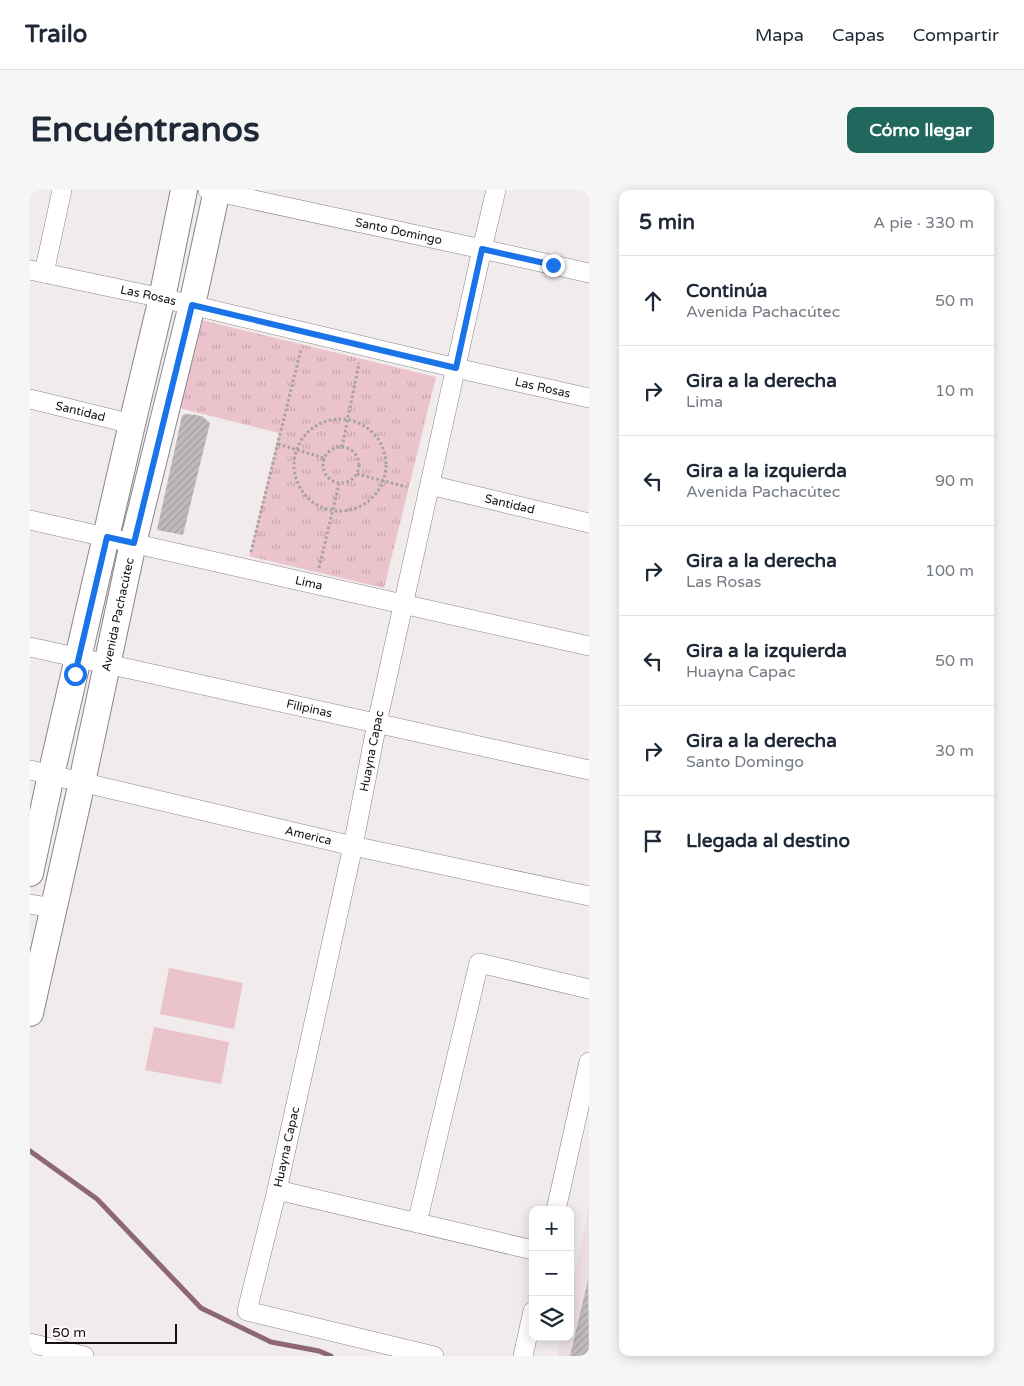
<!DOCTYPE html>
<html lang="es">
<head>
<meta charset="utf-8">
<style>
  :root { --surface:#fff; --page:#f6f6f7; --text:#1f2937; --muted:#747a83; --line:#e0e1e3; --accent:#20685e }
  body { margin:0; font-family:"Varela Round",sans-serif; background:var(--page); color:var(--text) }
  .controls { position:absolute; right:15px; bottom:15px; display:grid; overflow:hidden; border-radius:10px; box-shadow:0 2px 12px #0003 }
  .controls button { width:45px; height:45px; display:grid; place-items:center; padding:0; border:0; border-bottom:1px solid var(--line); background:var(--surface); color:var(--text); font:25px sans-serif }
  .scale { position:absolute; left:15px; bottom:12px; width:132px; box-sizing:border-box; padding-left:5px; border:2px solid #131111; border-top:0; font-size:14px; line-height:18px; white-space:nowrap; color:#131111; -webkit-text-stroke:4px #fef8f9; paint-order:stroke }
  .stop { position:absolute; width:15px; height:15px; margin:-11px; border:4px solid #1a73e8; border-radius:50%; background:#fff }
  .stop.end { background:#1a73e8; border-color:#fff; box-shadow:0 1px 5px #0008 }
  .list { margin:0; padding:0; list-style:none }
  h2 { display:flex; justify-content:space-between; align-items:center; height:65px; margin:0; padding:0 20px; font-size:21px }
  h2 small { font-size:16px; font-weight:400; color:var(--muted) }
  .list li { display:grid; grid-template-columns:32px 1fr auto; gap:15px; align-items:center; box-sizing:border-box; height:90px; padding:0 20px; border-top:1px solid var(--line) }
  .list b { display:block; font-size:19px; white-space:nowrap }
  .list p { margin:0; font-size:16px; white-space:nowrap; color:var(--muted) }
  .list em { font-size:16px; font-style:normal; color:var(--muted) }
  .icon { flex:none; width:28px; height:28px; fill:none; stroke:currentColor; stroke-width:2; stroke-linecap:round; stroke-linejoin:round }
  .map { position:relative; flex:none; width:559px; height:1166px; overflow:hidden; border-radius:10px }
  header { display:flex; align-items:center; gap:30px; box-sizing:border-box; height:70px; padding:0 25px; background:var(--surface); border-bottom:1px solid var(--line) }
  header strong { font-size:24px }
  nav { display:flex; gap:28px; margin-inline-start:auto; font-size:18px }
  .intro { display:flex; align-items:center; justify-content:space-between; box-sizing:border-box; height:120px; padding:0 30px }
  h1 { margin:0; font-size:35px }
  .button { padding:12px 22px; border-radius:10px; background:var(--accent); color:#fff; font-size:18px; font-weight:700 }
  main { display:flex; gap:30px; padding:0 30px }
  aside { flex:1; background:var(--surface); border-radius:10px; box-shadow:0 2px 12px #0003 }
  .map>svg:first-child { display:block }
  .built { fill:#eddee1 }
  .grass { fill:#eac3cd }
  .park { fill:url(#park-tufts) }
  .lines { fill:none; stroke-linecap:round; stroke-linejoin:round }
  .stream { stroke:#8d6872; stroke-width:5 }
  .building { fill:url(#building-hatch) }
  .street-casing { stroke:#8a8586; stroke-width:20 }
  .secondary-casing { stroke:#8a8586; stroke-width:28 }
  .path { stroke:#a6a2a2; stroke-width:3; stroke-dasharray:2.5 2.5; stroke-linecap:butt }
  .street { stroke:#fff; stroke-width:19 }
  .secondary { stroke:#fff; stroke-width:26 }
  .route { stroke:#1a73e8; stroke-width:6 }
  .labels { text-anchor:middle; stroke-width:4; stroke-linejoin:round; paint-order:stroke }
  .street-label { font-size:12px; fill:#131111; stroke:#fef8f9 }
</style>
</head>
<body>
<header>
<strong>Trailo</strong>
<nav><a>Mapa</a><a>Capas</a><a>Compartir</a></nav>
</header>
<div class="intro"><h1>Encuéntranos</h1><a class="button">Cómo llegar</a></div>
<main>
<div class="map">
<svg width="559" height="1166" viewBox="0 0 559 1166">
  <defs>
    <pattern id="park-tufts" width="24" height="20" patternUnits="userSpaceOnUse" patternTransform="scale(1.25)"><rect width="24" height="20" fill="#eac3cd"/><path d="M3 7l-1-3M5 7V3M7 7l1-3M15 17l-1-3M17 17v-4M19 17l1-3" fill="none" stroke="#c8a6af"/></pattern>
    <pattern id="building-hatch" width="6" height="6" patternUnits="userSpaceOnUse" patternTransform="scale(1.25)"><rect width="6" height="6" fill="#c0babc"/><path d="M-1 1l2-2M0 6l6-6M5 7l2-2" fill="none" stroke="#a49fa1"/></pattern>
  </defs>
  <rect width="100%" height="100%" fill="#f1ebec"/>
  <path class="built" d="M 559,1017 L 559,1166 L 527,1166 L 531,1147 L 540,1147 L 540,1105 Z"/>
  <g class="grass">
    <path d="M 139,778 L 213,793 L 204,839 L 130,824 Z"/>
    <path d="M 124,837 L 199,852 L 191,894 L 115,880 Z"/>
  </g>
  <path class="park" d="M 167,129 L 406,187 L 354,398 L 219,366 L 249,243 L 149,218 Z"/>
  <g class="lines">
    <path class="stream" d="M 0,961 L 67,1009 L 171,1118 L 241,1152 L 289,1161 L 301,1166"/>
  </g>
  <g class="building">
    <path d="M 155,224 L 167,225 L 173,227 L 180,233 L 153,345 L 127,340 L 152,226 Z"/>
    <path d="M 558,1090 L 559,1166 L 540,1166 Z"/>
  </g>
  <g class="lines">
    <defs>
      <g id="street">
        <path id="s1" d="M 178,0 L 452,59 L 559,83"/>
        <path id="s2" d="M 0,80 L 132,108 L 426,178 L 559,208"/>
        <path d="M 14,83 L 32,0"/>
        <path id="s3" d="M 0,209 L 102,234"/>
        <path id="s4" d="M 400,295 L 559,333"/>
        <path id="s5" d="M 0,330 L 559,456"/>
        <path id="s6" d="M 0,457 L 559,580"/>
        <path id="s7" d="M 0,580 L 323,656 L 559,706"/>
        <path d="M 0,714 L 24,718"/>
        <path d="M 247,1000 L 503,1060"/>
        <path d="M 526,1020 L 559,872"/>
        <path d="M 387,1033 L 449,773 L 559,799"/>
        <path d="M 0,1153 L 54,1166"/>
        <path id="s8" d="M 404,1166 L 217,1121 L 247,1000 L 323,656 L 347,533 L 452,59 L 466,0"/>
        <path d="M 493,1166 L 503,1121"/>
      </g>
      <g id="secondary">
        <path d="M 0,683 L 21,585 L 102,234 L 132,108 L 154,0"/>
        <path id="s9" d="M 0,823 L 52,592 L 103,353 L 162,115 L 187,0"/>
      </g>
    </defs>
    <use href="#street" class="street-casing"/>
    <use href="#secondary" class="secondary-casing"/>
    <g class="path">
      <circle cx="310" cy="275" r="46"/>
      <path d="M 248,254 L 294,268"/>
      <circle cx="311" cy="275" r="18"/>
      <path d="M 312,257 L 329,173"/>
      <path d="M 327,284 L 377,297"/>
      <path d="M 221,362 L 271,159"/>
      <path d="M 289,378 L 309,294"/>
    </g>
    <use href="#street" class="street"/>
    <use href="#secondary" class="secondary"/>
  </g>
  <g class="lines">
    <path class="route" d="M 45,484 L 77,347 L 104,353 L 162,115 L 426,178 L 452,59 L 523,75"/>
  </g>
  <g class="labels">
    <g class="street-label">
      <text dy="4" stroke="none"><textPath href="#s1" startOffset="195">Santo Domingo</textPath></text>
      <text dy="4" stroke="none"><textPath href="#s2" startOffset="121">Las Rosas</textPath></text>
      <text dy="4" stroke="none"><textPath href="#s2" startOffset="526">Las Rosas</textPath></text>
      <text dy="4" stroke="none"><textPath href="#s3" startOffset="52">Santidad</textPath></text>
      <text dy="4" stroke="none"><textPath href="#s4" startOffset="82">Santidad</textPath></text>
      <text dy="4" stroke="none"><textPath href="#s5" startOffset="286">Lima</textPath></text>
      <text dy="4" stroke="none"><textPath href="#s9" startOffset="408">Avenida Pachacútec</textPath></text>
      <text dy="4" stroke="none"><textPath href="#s6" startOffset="286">Filipinas</textPath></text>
      <text dy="4" stroke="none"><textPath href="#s8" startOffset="766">Huayna Capac</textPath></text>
      <text dy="4" stroke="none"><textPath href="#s7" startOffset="286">America</textPath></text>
      <text dy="4" stroke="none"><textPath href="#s8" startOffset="361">Huayna Capac</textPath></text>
    </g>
  </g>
</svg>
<div class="controls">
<button>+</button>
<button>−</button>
<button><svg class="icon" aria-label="layers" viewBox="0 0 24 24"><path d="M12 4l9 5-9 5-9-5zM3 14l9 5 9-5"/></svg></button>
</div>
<div class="scale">50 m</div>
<div class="stop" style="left:45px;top:484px"></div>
<div class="stop end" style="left:523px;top:75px"></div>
</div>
<aside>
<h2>5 min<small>A pie · 330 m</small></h2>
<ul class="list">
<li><svg class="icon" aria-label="ahead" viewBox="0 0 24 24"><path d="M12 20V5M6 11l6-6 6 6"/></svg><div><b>Continúa</b><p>Avenida Pachacútec</p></div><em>50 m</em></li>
<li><svg class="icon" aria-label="right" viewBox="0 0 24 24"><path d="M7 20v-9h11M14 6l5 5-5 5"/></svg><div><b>Gira a la derecha</b><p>Lima</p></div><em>10 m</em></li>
<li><svg class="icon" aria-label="left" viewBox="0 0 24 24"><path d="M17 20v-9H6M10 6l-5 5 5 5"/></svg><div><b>Gira a la izquierda</b><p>Avenida Pachacútec</p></div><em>90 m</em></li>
<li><svg class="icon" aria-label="right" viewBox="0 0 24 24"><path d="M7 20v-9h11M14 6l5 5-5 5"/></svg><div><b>Gira a la derecha</b><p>Las Rosas</p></div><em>100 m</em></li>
<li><svg class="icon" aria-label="left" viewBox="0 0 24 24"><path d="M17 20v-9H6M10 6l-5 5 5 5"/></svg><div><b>Gira a la izquierda</b><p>Huayna Capac</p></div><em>50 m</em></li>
<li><svg class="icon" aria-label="right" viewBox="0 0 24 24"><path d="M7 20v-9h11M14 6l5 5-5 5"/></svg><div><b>Gira a la derecha</b><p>Santo Domingo</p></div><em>30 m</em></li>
<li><svg class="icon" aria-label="arrive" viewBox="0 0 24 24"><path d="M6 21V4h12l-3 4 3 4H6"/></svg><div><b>Llegada al destino</b></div></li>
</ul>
</aside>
</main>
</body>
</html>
